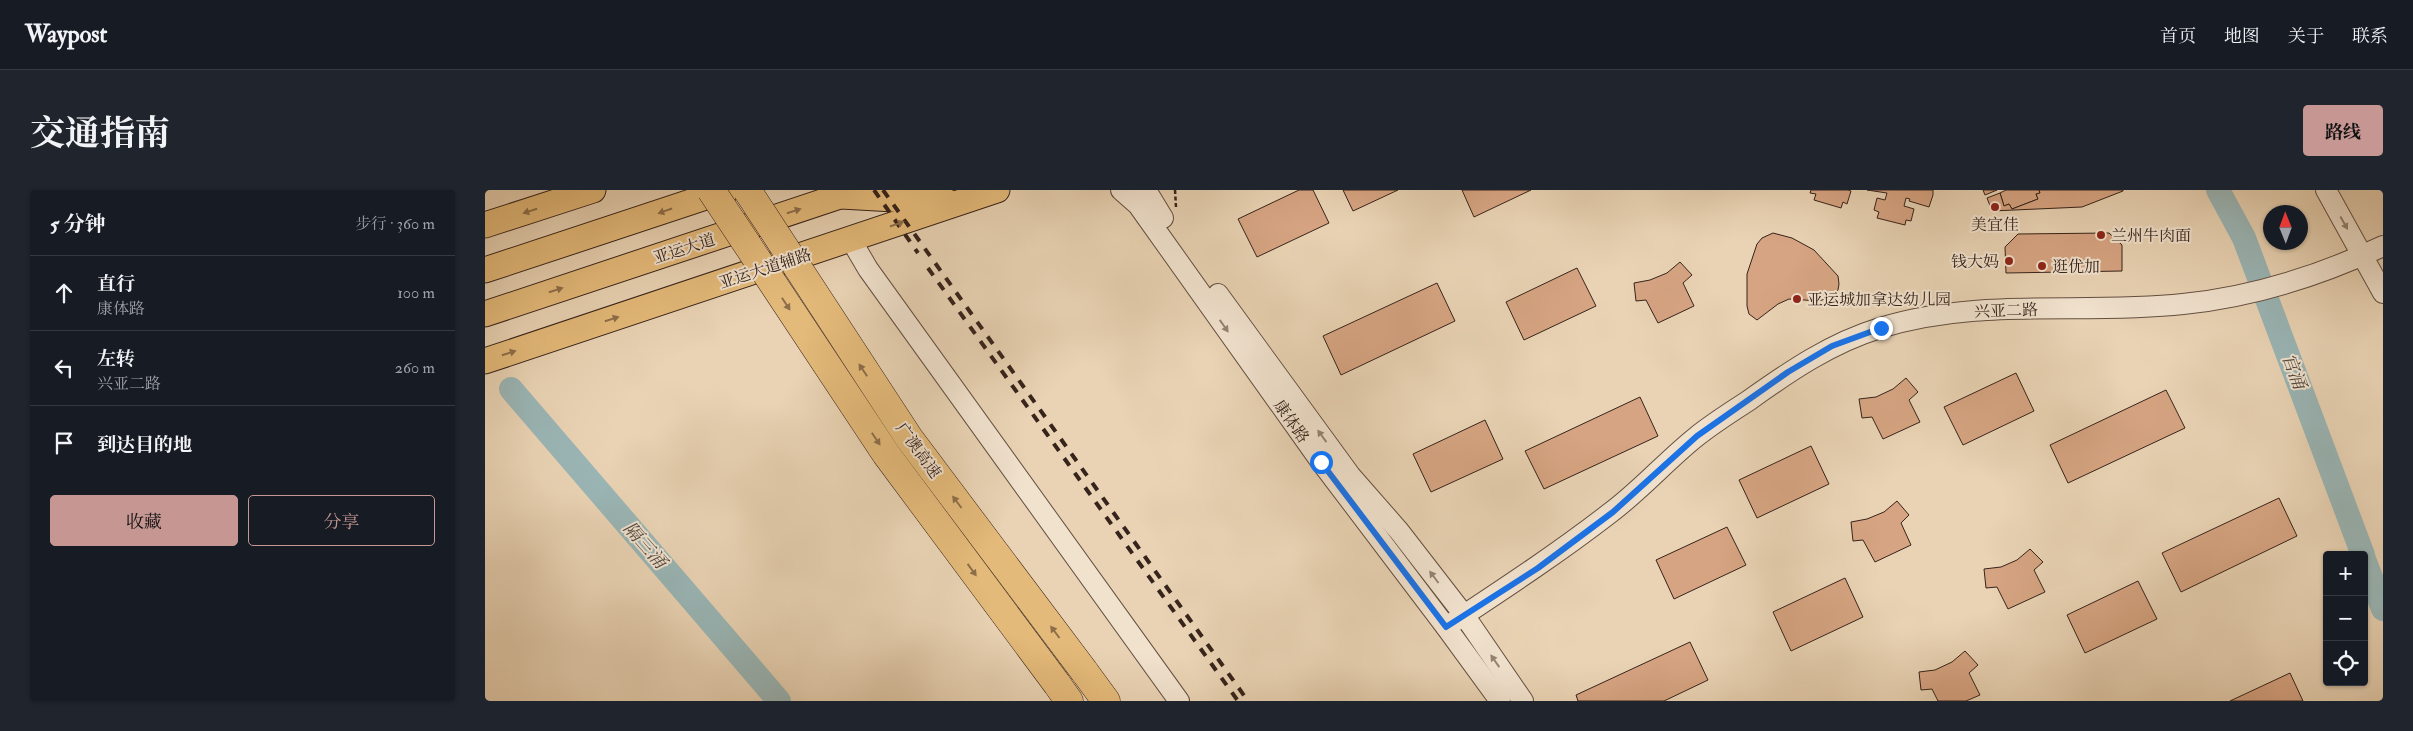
<!DOCTYPE html>
<html lang="zh">
<head>
<meta charset="utf-8">
<style>
  :root { --surface:#171b24; --page:#20242c; --text:#f1f3f6; --muted:#9ea1a6; --line:#363941; --accent:#c59692 }
  body { margin:0; font-family:"IM FELL Double Pica","Noto Serif SC",serif; background:var(--page); color:var(--text) }
  .controls { position:absolute; right:15px; bottom:15px; display:grid; overflow:hidden; border-radius:5px; box-shadow:0 1px 4px #0004 }
  .controls button { width:45px; height:45px; display:grid; place-items:center; padding:0; border:0; border-bottom:1px solid var(--line); background:var(--surface); color:var(--text); font:25px sans-serif }
  .compass { position:absolute; left:1778px; top:15px; width:45px; height:45px; border-radius:50%; background:var(--surface); box-shadow:0 1px 4px #0004; rotate:359deg }
  .stop { position:absolute; width:15px; height:15px; margin:-11px; border:4px solid #1a73e8; border-radius:50%; background:#fff }
  .stop.end { background:#1a73e8; border-color:#fff; box-shadow:0 1px 5px #0008 }
  .list { margin:0; padding:0; list-style:none }
  h2 { display:flex; justify-content:space-between; align-items:center; height:65px; margin:0; padding:0 20px; font-size:21px }
  h2 small { font-size:16px; font-weight:400; color:var(--muted) }
  .list li { display:grid; grid-template-columns:32px 1fr auto; gap:15px; align-items:center; box-sizing:border-box; height:75px; padding:0 20px; border-top:1px solid var(--line) }
  .list b { display:block; font-size:19px; white-space:nowrap }
  .list p { margin:0; font-size:16px; white-space:nowrap; color:var(--muted) }
  .list em { font-size:16px; font-style:normal; color:var(--muted) }
  .actions { display:flex; gap:10px; padding:15px 20px }
  .actions a { flex:1; padding:11px 0; border:1px solid var(--accent); border-radius:5px; text-align:center; font-size:18px; color:var(--accent) }
  .actions .main { background:var(--accent); color:#111 }
  .icon { flex:none; width:28px; height:28px; fill:none; stroke:currentColor; stroke-width:2; stroke-linecap:round; stroke-linejoin:round }
  .map { position:relative; flex:none; width:1898px; height:511px; overflow:hidden; border-radius:5px }
  header { display:flex; align-items:center; gap:30px; box-sizing:border-box; height:70px; padding:0 25px; background:var(--surface); border-bottom:1px solid var(--line) }
  header strong { font-size:24px }
  nav { display:flex; gap:28px; margin-inline-start:auto; font-size:18px }
  .intro { display:flex; align-items:center; justify-content:space-between; box-sizing:border-box; height:120px; padding:0 30px }
  h1 { margin:0; font-size:35px }
  .button { padding:12px 22px; border-radius:5px; background:var(--accent); color:#111; font-size:18px; font-weight:700 }
  main { display:flex; gap:30px; padding:0 30px }
  aside { flex:1; background:var(--surface); border-radius:5px; box-shadow:0 1px 4px #0004 }
  .map>svg:first-child { display:block }
  .lines { fill:none; stroke-linecap:round; stroke-linejoin:round }
  .river { stroke:#9ab6b6; stroke-width:24 }
  .building { fill:#d6a482; stroke:#36231b }
  .minor-casing { stroke:#634f41; stroke-width:22 }
  .major-casing { stroke:#36231b; stroke-width:27 }
  .highway-casing { stroke:#36231b; stroke-width:29 }
  .path { stroke:#36231b; stroke-width:2.5; stroke-dasharray:4 2.5; stroke-linecap:butt }
  .minor { stroke:#f1e2ce; stroke-width:20 }
  .major { stroke:#e4ba7a; stroke-width:25 }
  .highway { stroke:#e4ba7a; stroke-width:28 }
  .rail { stroke:#36231b; stroke-width:4; stroke-dasharray:9 9; stroke-linecap:butt }
  .highway-bridge-casing { stroke:#36231b; stroke-width:29; stroke-linecap:butt }
  .highway-bridge { stroke:#e4ba7a; stroke-width:28 }
  .oneway { fill:#8d6e4a }
  .oneway2 { fill:#948274 }
  .route { stroke:#1a73e8; stroke-width:6 }
  .poi-dot { fill:#8f2418; stroke:#f1e2ce; stroke-width:2 }
  .labels { text-anchor:middle; stroke-width:4; stroke-linejoin:round; paint-order:stroke }
  .poi-label { font-size:16px; fill:#36231b; stroke:#f1e2ce; text-anchor:start }
  .street-label { font-size:16px; fill:#36231b; stroke:#f1e2ce }
  .water-label { font-size:18px; font-style:italic; fill:#4f4842; stroke:#f1e2ce }
</style>
</head>
<body>
<header>
<strong>Waypost</strong>
<nav><a>首页</a><a>地图</a><a>关于</a><a>联系</a></nav>
</header>
<div class="intro"><h1>交通指南</h1><a class="button">路线</a></div>
<main>
<aside>
<h2>5 分钟<small>步行 · 360 m</small></h2>
<ul class="list">
<li><svg class="icon" aria-label="ahead" viewBox="0 0 24 24"><path d="M12 20V5M6 11l6-6 6 6"/></svg><div><b>直行</b><p>康体路</p></div><em>100 m</em></li>
<li><svg class="icon" aria-label="left" viewBox="0 0 24 24"><path d="M17 20v-9H6M10 6l-5 5 5 5"/></svg><div><b>左转</b><p>兴亚二路</p></div><em>260 m</em></li>
<li><svg class="icon" aria-label="arrive" viewBox="0 0 24 24"><path d="M6 21V4h12l-3 4 3 4H6"/></svg><div><b>到达目的地</b></div></li>
</ul>
<div class="actions"><a class="main">收藏</a><a>分享</a></div>
</aside>
<div class="map">
<svg width="1898" height="511" viewBox="0 0 1898 511">
  <rect width="100%" height="100%" fill="#e9d3b4"/>
  <filter id="stains"><feTurbulence type="fractalNoise" baseFrequency=".004" numOctaves="4"/><feColorMatrix values="0 0 0 0 .2 0 0 0 0 .09 0 0 0 0 .02 0 0 0 .5 -.17"/></filter>
  <radialGradient id="worn" r=".72"><stop offset=".6" stop-color="#630" stop-opacity="0"/><stop offset="1" stop-color="#630" stop-opacity=".3"/></radialGradient>
  <g class="lines">
    <g class="river">
      <path d="M 1733,0 L 1759,48 L 1878,365"/>
      <path d="M 26,199 L 294,511"/>
      <path d="M 1879,369 L 1898,419"/>
    </g>
  </g>
  <g class="building">
    <path d="M 814,0 L 828,0 L 844,33 L 772,67 L 753,29 Z"/>
    <path d="M 858,0 L 913,0 L 868,21 Z"/>
    <path d="M 977,0 L 1046,0 L 989,27 Z"/>
    <path d="M 1326,0 L 1363,0 L 1366,1 L 1362,14 L 1358,12 L 1356,18 L 1329,10 L 1331,4 L 1325,3 Z"/>
    <path d="M 1382,0 L 1448,0 L 1448,5 L 1444,17 L 1424,11 L 1425,9 L 1421,8 L 1419,16 L 1429,19 L 1426,31 L 1421,30 L 1420,35 L 1392,28 L 1394,22 L 1389,20 L 1392,8 L 1400,10 L 1402,3 Z"/>
    <path d="M 1498,0 L 1512,0 L 1500,5 Z"/>
    <path d="M 1521,0 L 1554,0 L 1555,3 L 1551,4 L 1553,9 L 1527,19 L 1524,14 L 1519,16 L 1515,3 Z"/>
    <path d="M 1554,0 L 1638,0 L 1638,1 L 1597,17 L 1507,21 L 1502,8 L 1515,3 L 1519,16 L 1524,14 L 1527,19 L 1553,9 L 1551,4 L 1555,3 Z"/>
    <path d="M 1288,43 L 1307,48 L 1329,60 L 1353,86 L 1354,94 L 1353,100 L 1346,107 L 1334,111 L 1304,109 L 1293,114 L 1272,130 L 1264,124 L 1262,116 L 1262,84 L 1272,54 L 1277,48 Z"/>
    <path d="M 1624,43 L 1637,55 L 1637,81 L 1521,83 L 1520,57 L 1533,44 Z"/>
    <path d="M 1195,72 L 1207,85 L 1198,93 L 1209,116 L 1173,133 L 1161,110 L 1151,111 L 1149,93 L 1165,90 L 1182,83 Z"/>
    <path d="M 1092,78 L 1111,116 L 1039,150 L 1021,112 Z"/>
    <path d="M 952,93 L 970,131 L 856,185 L 838,146 Z"/>
    <path d="M 1531,183 L 1549,221 L 1478,255 L 1459,217 Z"/>
    <path d="M 1421,188 L 1433,202 L 1424,210 L 1435,232 L 1398,249 L 1387,227 L 1377,228 L 1374,209 L 1391,207 L 1408,199 Z"/>
    <path d="M 1681,200 L 1700,238 L 1583,293 L 1565,255 Z"/>
    <path d="M 1155,207 L 1173,246 L 1059,299 L 1040,261 Z"/>
    <path d="M 1000,230 L 1018,269 L 946,302 L 928,264 Z"/>
    <path d="M 1326,256 L 1344,294 L 1272,328 L 1254,290 Z"/>
    <path d="M 1794,308 L 1812,346 L 1696,402 L 1677,363 Z"/>
    <path d="M 1412,311 L 1424,325 L 1416,333 L 1426,355 L 1390,372 L 1378,350 L 1368,351 L 1366,332 L 1382,329 L 1399,322 Z"/>
    <path d="M 1242,337 L 1261,375 L 1189,409 L 1171,370 Z"/>
    <path d="M 1545,359 L 1558,372 L 1549,380 L 1560,402 L 1523,419 L 1512,397 L 1501,398 L 1499,379 L 1516,377 L 1532,370 Z"/>
    <path d="M 1360,388 L 1378,427 L 1306,461 L 1288,422 Z"/>
    <path d="M 1653,391 L 1672,429 L 1600,463 L 1582,425 Z"/>
    <path d="M 1205,452 L 1223,490 L 1179,511 L 1093,511 L 1091,505 Z"/>
    <path d="M 1480,461 L 1493,475 L 1484,483 L 1495,505 L 1481,511 L 1453,511 L 1447,499 L 1436,500 L 1434,482 L 1450,480 L 1467,472 Z"/>
    <path d="M 1805,483 L 1818,511 L 1745,511 Z"/>
  </g>
  <g class="lines">
    <defs>
      <g id="minor">
        <path d="M 636,0 L 653,15 L 836,272 L 961,437 L 1015,511"/>
        <path d="M 661,0 L 678,28"/>
        <path d="M 1841,0 L 1898,103"/>
        <path d="M 366,50 L 383,79 L 694,511"/>
        <path d="M 733,104 L 865,285 L 914,341 L 979,425 L 1038,511"/>
        <path d="M 961,437 C 1017,400 1072,364 1125,323 C 1156,300 1181,271 1211,247 C 1227,234 1246,222 1263,211 C 1305,181 1346,153 1395,138 C 1494,107 1597,125 1698,114 C 1768,107 1834,86 1898,56"/>
      </g>
      <g id="major">
        <path d="M 356,6 L 463,12"/>
        <path d="M 0,35 L 108,0"/>
        <path d="M 0,80 L 242,0"/>
        <path d="M 0,124 L 373,0"/>
        <path d="M 0,171 L 512,0"/>
      </g>
      <g id="highway">
        <path d="M 599,481 L 621,511"/>
        <path d="M 572,494 L 584,511"/>
      </g>
    </defs>
    <use href="#minor" class="minor-casing"/>
    <use href="#major" class="major-casing"/>
    <use href="#highway" class="highway-casing"/>
    <path class="path" d="M 690,0 L 691,17"/>
    <use href="#minor" class="minor"/>
    <use href="#major" class="major"/>
    <use href="#highway" class="highway"/>
    <g class="rail">
      <path d="M 389,0 L 433,63"/>
      <path d="M 398,0 L 763,511"/>
      <path d="M 443,78 L 753,511"/>
    </g>
    <defs>
      <g id="highway-bridge">
        <path d="M 226,0 L 401,264 L 572,494"/>
        <path d="M 262,0 L 424,248 L 599,481"/>
      </g>
    </defs>
    <use href="#highway-bridge" class="highway-bridge-casing"/>
    <use href="#highway-bridge" class="highway-bridge"/>
  </g>
  <defs><path id="oneway-solid" d="M-6-.8H1V-3.2L6.5 0L1 3.2V.8H-6Z" transform="scale(1.25)"/></defs>
  <g class="oneway">
    <use href="#oneway-solid" transform="translate(45 21) rotate(162)"/>
    <use href="#oneway-solid" transform="translate(180 21) rotate(161)"/>
    <use href="#oneway-solid" transform="translate(309 21) rotate(-18)"/>
    <use href="#oneway-solid" transform="translate(412 34) rotate(-19)"/>
    <use href="#oneway-solid" transform="translate(71 100) rotate(-18)"/>
    <use href="#oneway-solid" transform="translate(301 114) rotate(57)"/>
    <use href="#oneway-solid" transform="translate(127 129) rotate(-18)"/>
    <use href="#oneway-solid" transform="translate(24 163) rotate(-18)"/>
    <use href="#oneway-solid" transform="translate(378 180) rotate(-124)"/>
    <use href="#oneway-solid" transform="translate(391 249) rotate(56)"/>
    <use href="#oneway-solid" transform="translate(472 312) rotate(-127)"/>
    <use href="#oneway-solid" transform="translate(487 380) rotate(54)"/>
    <use href="#oneway-solid" transform="translate(570 442) rotate(-127)"/>
  </g>
  <g class="oneway2">
    <use href="#oneway-solid" transform="translate(1859 33) rotate(61)"/>
    <use href="#oneway-solid" transform="translate(739 136) rotate(55)"/>
    <use href="#oneway-solid" transform="translate(837 246) rotate(-126)"/>
    <use href="#oneway-solid" transform="translate(949 387) rotate(-127)"/>
    <use href="#oneway-solid" transform="translate(1010 471) rotate(-125)"/>
  </g>
  <g class="lines">
    <path class="route" d="M 836,272 L 961,437 L 1053,378 L 1128,322 L 1212,246 L 1303,182 L 1347,156 L 1396,138"/>
  </g>
  <g class="poi-dot">
    <circle cx="1510" cy="17" r="5"/>
    <circle cx="1616" cy="45" r="5"/>
    <circle cx="1524" cy="71" r="5"/>
    <circle cx="1557" cy="76" r="5"/>
    <circle cx="1312" cy="109" r="5"/>
  </g>
  <g class="labels">
    <g class="poi-label">
      <text x="1510" y="40" text-anchor="middle">美宜佳</text>
      <text x="1626" y="51">兰州牛肉面</text>
      <text x="1514" y="77" text-anchor="end">钱大妈</text>
      <text x="1567" y="82">逛优加</text>
      <text x="1322" y="115">亚运城加拿达幼儿园</text>
    </g>
    <g class="street-label">
      <text transform="translate(199 58) rotate(-18)" y="6">亚运大道</text>
      <text transform="translate(280 78) rotate(-18)" y="6">亚运大道辅路</text>
      <text transform="translate(1521 120) rotate(-2)" y="6">兴亚二路</text>
      <text transform="translate(807 231) rotate(55)" y="6">康体路</text>
      <text transform="translate(434 260) rotate(54)" y="6">广澳高速</text>
    </g>
    <g class="water-label">
      <text transform="translate(1809 181) rotate(69)" y="6">官涌</text>
      <text transform="translate(160 355) rotate(49)" y="6">隔三涌</text>
    </g>
  </g>
  <rect width="100%" height="100%" filter="url(#stains)"/>
  <rect width="100%" height="100%" fill="url(#worn)"/>
</svg>
<div class="controls">
<button>+</button>
<button>−</button>
<button><svg class="icon" aria-label="locate" viewBox="0 0 24 24"><circle cx="12" cy="12" r="6"/><path d="M12 2v4M12 18v4M2 12h4M18 12h4"/></svg></button>
</div>
<svg class="compass" viewBox="-18 -18 36 36"><path d="M0-13l5 13h-10z" fill="#e53935"/><path d="M0 13l5-13h-10z" fill="#9ea1a6"/></svg>
<div class="stop" style="left:836px;top:272px"></div>
<div class="stop end" style="left:1396px;top:138px"></div>
</div>
</main>
</body>
</html>
